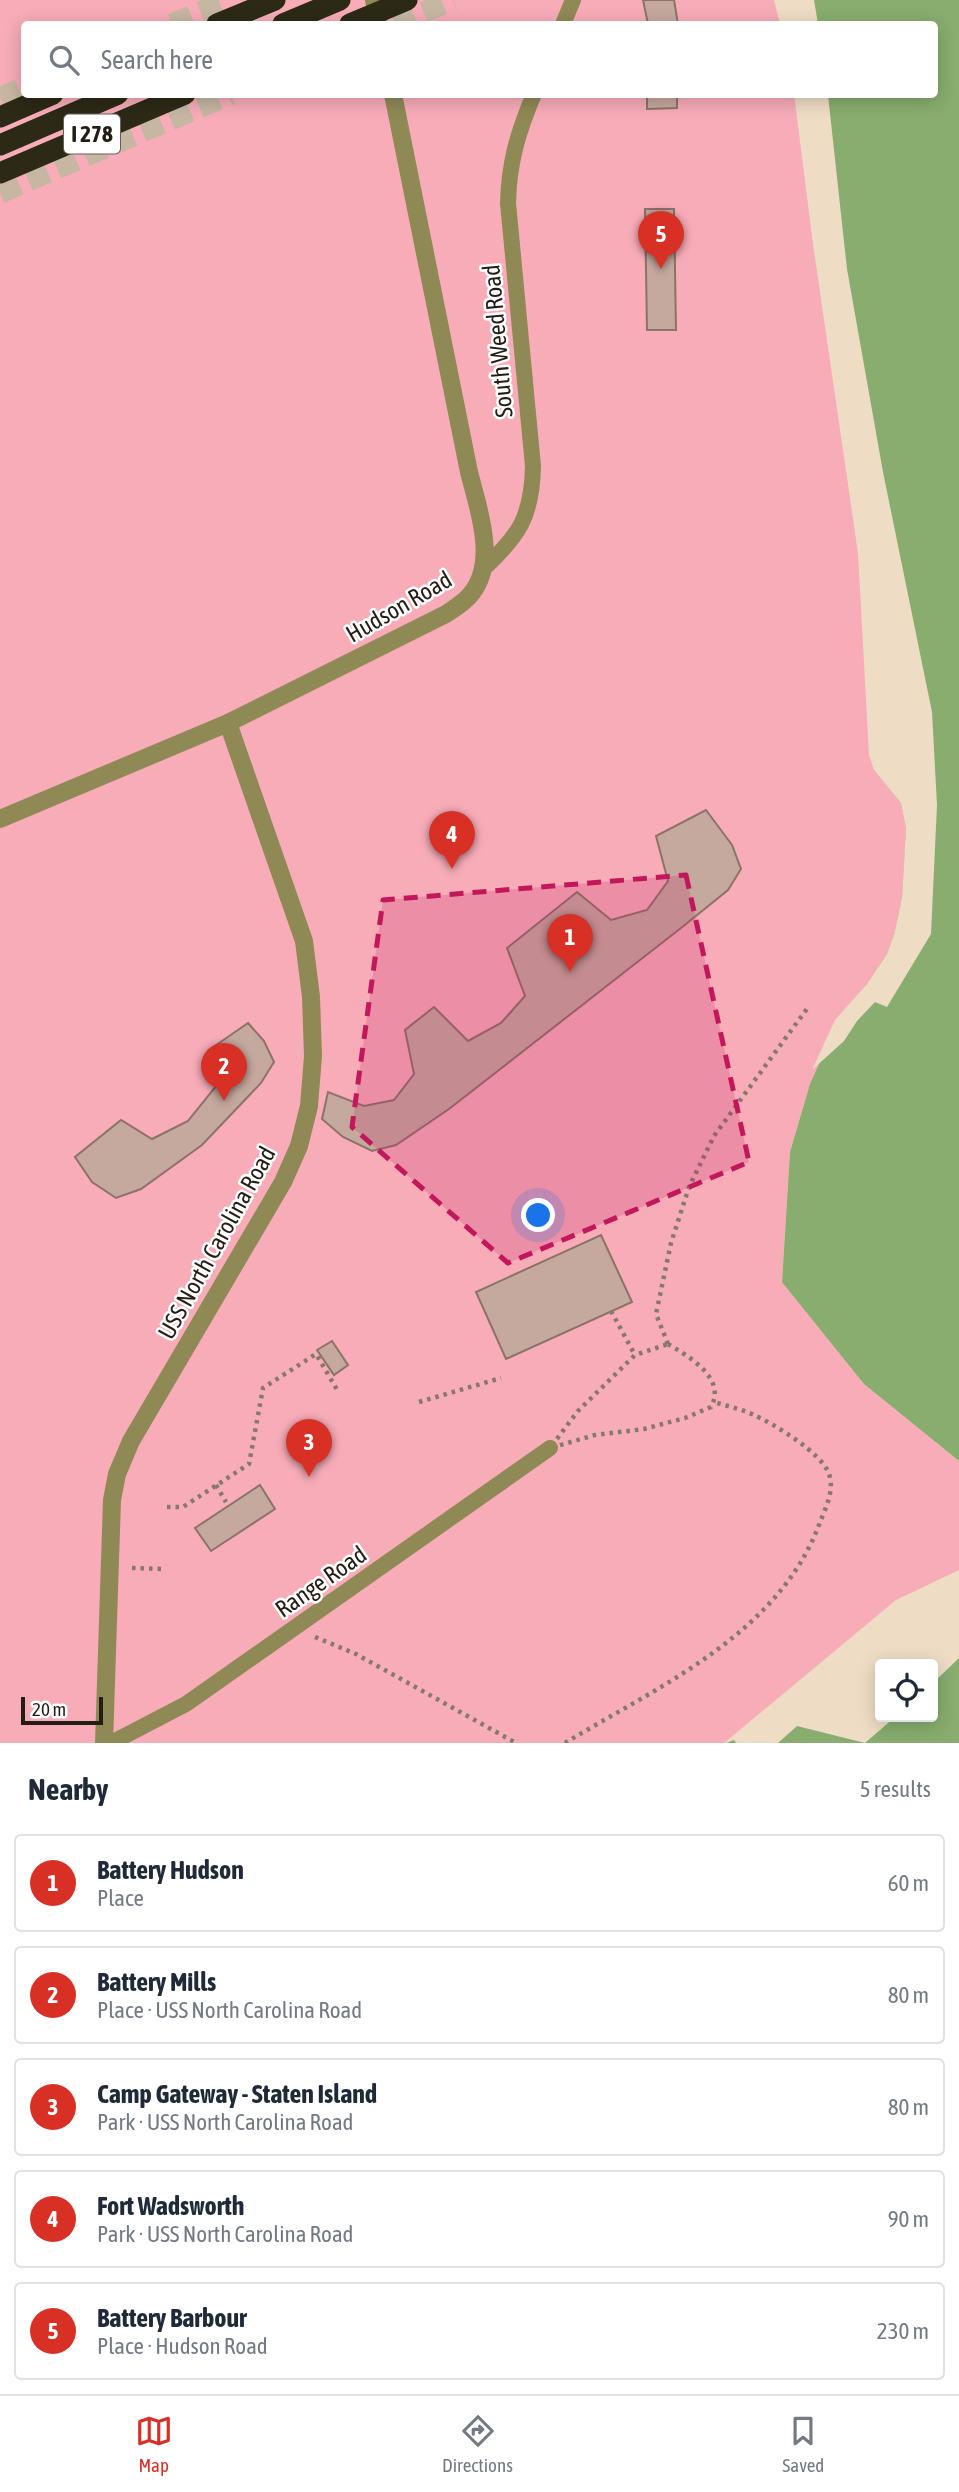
<!DOCTYPE html>
<html lang="en">
<head>
<meta charset="utf-8">
<style>
  :root { --surface:#fff; --page:#f2f2f3; --text:#1f2937; --muted:#747a83; --line:#e0e1e3; --accent:#d93025 }
  body { margin:0; font-family:"Asap Condensed",sans-serif; background:var(--page); color:var(--text) }
  .controls { position:absolute; right:21px; bottom:21px; display:grid; overflow:hidden; border-radius:7px; box-shadow:0 4px 18px #0003 }
  .controls button { width:63px; height:63px; display:grid; place-items:center; padding:0; border:0; border-bottom:2px solid var(--line); background:var(--surface); color:var(--text); font:35px sans-serif }
  .scale { position:absolute; left:21px; bottom:18px; width:82px; box-sizing:border-box; padding-left:7px; border:4px solid #241d15; border-top:0; font-size:19px; line-height:24px; white-space:nowrap; color:#241d15; -webkit-text-stroke:5px #fff; paint-order:stroke }
  .you { position:absolute; left:539px; top:1216px; width:24px; height:24px; margin:-18px; border:5px solid #fff; border-radius:50%; background:#1a73e8; box-shadow:0 0 0 10px #1a73e833 }
  .badge { display:grid; place-items:center; width:46px; height:46px; border-radius:50%; background:var(--accent); color:#fff; font-size:23px; font-weight:700 }
  .pin { position:absolute; translate:-50% -58px; filter:drop-shadow(0 2px 4px #0008) }
  .pin::after { content:''; position:absolute; top:37px; width:24px; height:21px; background:inherit; clip-path:polygon(0 0,100% 0,50% 100%) }
  .list { margin:0; padding:0; list-style:none }
  h2 { display:flex; justify-content:space-between; align-items:center; height:91px; margin:0; padding:0 28px; font-size:30px }
  h2 small { font-size:23px; font-weight:400; color:var(--muted) }
  .list li { display:grid; grid-template-columns:46px 1fr auto; gap:21px; align-items:center; box-sizing:border-box; height:98px; margin:0 14px 14px; padding:0 14px; border:2px solid var(--line); border-radius:7px }
  .list b { display:block; font-size:26px; white-space:nowrap }
  .list p { margin:0; font-size:23px; white-space:nowrap; color:var(--muted) }
  .list em { font-size:23px; font-style:normal; color:var(--muted) }
  .icon { flex:none; width:38px; height:38px; fill:none; stroke:currentColor; stroke-width:2; stroke-linecap:round; stroke-linejoin:round }
  .map { position:relative; flex:none; width:959px; height:1743px; overflow:hidden }
  .search { position:absolute; background:var(--surface); box-shadow:0 4px 18px #0003; left:21px; right:21px; top:21px; height:77px; display:flex; align-items:center; gap:18px; box-sizing:border-box; padding:0 24px; border-radius:7px; color:var(--muted); font-size:26px }
  .sheet { height:651px; background:var(--surface) }
  nav { display:flex; justify-content:space-around; align-items:center; box-sizing:border-box; height:98px; border-top:2px solid var(--line); background:var(--surface); font-size:19px; color:var(--muted) }
  nav a { display:grid; justify-items:center; gap:4px }
  nav .on { color:var(--accent) }
  .map>svg:first-child { display:block }
  .green { fill:#f7acb8 }
  .water { fill:#88ad6e; fill-rule:evenodd }
  .pier { fill:#efdcc5 }
  .building { fill:#c5a89e; stroke:#8d7269; stroke-width:2 }
  .lines { fill:none; stroke-linecap:round; stroke-linejoin:round }
  .highway-tunnel { stroke:#c6b6a2; stroke-width:21; stroke-dasharray:21 10; stroke-linecap:butt }
  .path { stroke:#86796a; stroke-width:4.5; stroke-dasharray:3.5 5; stroke-linecap:butt }
  .lane { stroke:#8f8956; stroke-width:16 }
  .street { stroke:#8f8956; stroke-width:18 }
  .highway { stroke:#2c2917; stroke-width:21 }
  .highway-bridge { stroke:#2c2917; stroke-width:21 }
  .marked { fill:#c2185b; fill-opacity:0.2; stroke:#c2185b; stroke-width:5; stroke-dasharray:14 9; stroke-linejoin:round }
  .labels { text-anchor:middle; stroke-width:5; stroke-linejoin:round; paint-order:stroke }
  .shield { fill:#fff; stroke:#66615b; stroke-width:2 }
  .shield-label { font-size:23px; font-weight:bold; fill:#241d15 }
  .street-label { font-size:24px; fill:#241d15; stroke:#fff }
</style>
</head>
<body>
<div class="map">
<svg width="959" height="1743" viewBox="0 0 959 1743">
  <rect width="100%" height="100%" fill="#efdcc5"/>
  <path class="green" d="M 0,0 L 778,0 L 784,24 L 24,24 L 24,94 L 798,95 L 862,553 L 874,770 L 901,803 L 906,829 L 902,898 L 894,935 L 887,954 L 867,984 L 842,1013 L 810,1084 L 790,1152 L 782,1281 L 864,1384 L 959,1461 L 959,1573 L 727,1743 L 0,1743 Z"/>
  <g class="water">
    <path d="M 778,0 L 959,0 L 959,1461 L 864,1384 L 782,1282 L 790,1152 L 810,1084 L 842,1013 L 867,984 L 887,954 L 894,935 L 902,898 L 906,829 L 901,803 L 874,770 L 862,553 L 798,95 L 934,94 L 934,24 L 784,24 Z"/>
    <path d="M 959,1573 L 959,1743 L 727,1743 L 734,1739 ZM 880,1664 L 933,1664 L 933,1717 L 880,1717 Z"/>
  </g>
  <g class="pier">
    <path d="M 774,0 L 814,0 L 818,24 L 780,24 Z"/>
    <path d="M 794,94 L 828,95 L 847,269 L 883,472 L 932,712 L 937,805 L 931,934 L 887,1007 L 875,1002 L 857,1021 L 844,1041 L 812,1070 L 835,1020 L 867,984 L 887,954 L 894,935 L 902,898 L 906,829 L 901,803 L 874,770 L 869,755 L 858,553 L 813,244 Z"/>
    <path d="M 959,1570 L 959,1658 L 933,1683 L 933,1664 L 880,1664 L 880,1717 L 895,1717 L 865,1743 L 797,1726 L 778,1743 L 736,1743 L 734,1740 L 724,1743 L 896,1600 Z"/>
  </g>
  <g class="building">
    <path d="M 643,0 L 674,0 L 678,24 L 648,24 Z"/>
    <path d="M 647,94 L 677,94 L 677,108 L 647,109 Z"/>
    <path d="M 645,209 L 674,209 L 676,330 L 647,330 Z"/>
    <path d="M 706,810 L 732,845 L 741,869 L 728,890 L 681,928 L 449,1109 L 396,1145 L 372,1151 L 343,1137 L 322,1119 L 328,1092 L 364,1106 L 394,1100 L 414,1074 L 405,1030 L 434,1007 L 468,1041 L 501,1023 L 525,996 L 507,948 L 577,892 L 611,920 L 647,910 L 668,881 L 656,836 Z"/>
    <path d="M 248,1023 L 264,1041 L 274,1062 L 261,1083 L 202,1145 L 141,1189 L 116,1198 L 92,1182 L 75,1157 L 121,1120 L 152,1139 L 188,1121 L 221,1080 L 209,1050 Z"/>
    <path d="M 601,1235 L 632,1302 L 506,1359 L 476,1292 Z"/>
    <path d="M 332,1341 L 348,1365 L 334,1375 L 317,1350 Z"/>
    <path d="M 260,1485 L 275,1509 L 211,1551 L 195,1528 Z"/>
  </g>
  <g class="lines">
    <g class="highway-tunnel">
      <path d="M 172,24 L 229,0"/>
      <path d="M 395,24 L 453,0"/>
      <path d="M 0,98 L 24,87"/>
      <path d="M 0,193 L 231,94"/>
    </g>
    <g class="path">
      <path d="M 611,1311 L 635,1355"/>
      <path d="M 668,1344 C 688,1356 727,1378 711,1407 L 685,1418 L 644,1429 L 595,1435 L 550,1448 L 578,1411 L 635,1355 Z"/>
      <path d="M 668,1344 L 656,1314 L 671,1243 L 689,1187 L 714,1136 L 809,1006"/>
      <path d="M 419,1402 L 501,1378"/>
      <path d="M 216,1485 L 226,1502"/>
      <path d="M 167,1507 L 183,1507 L 249,1464 L 263,1388 L 316,1354 L 339,1393"/>
      <path d="M 132,1568 L 164,1569"/>
      <path d="M 315,1637 L 356,1654 L 516,1743"/>
      <path d="M 565,1743 C 659,1686 777,1635 819,1525 C 825,1509 835,1491 829,1474 C 822,1453 774,1424 754,1415 C 741,1409 727,1406 714,1402"/>
    </g>
    <g class="lane">
      <path d="M 563,24 L 573,0"/>
      <path d="M 482,570 C 519,536 532,517 533,466 L 508,203 C 509,162 518,132 534,94"/>
      <path d="M 111,1743 L 186,1704 L 550,1448"/>
    </g>
    <g class="street">
      <path d="M 374,0 L 379,24"/>
      <path d="M 0,819 L 228,723 L 446,614 C 455,608 465,602 471,594 C 498,561 478,508 469,472 L 393,94"/>
      <path d="M 104,1743 L 112,1500 L 117,1474 L 131,1441 L 283,1182 L 299,1146 L 309,1106 L 313,1056 L 311,997 L 304,941 L 228,723"/>
    </g>
    <g class="highway">
      <path d="M 217,24 L 275,0"/>
      <path d="M 283,24 L 340,0"/>
      <path d="M 0,117 L 53,94"/>
      <path d="M 0,145 L 118,94"/>
      <path d="M 0,173 L 185,94"/>
    </g>
    <path class="highway-bridge" d="M 350,24 L 407,0"/>
  </g>
  <path class="marked" d="M 686,875 L 749,1162 L 508,1263 L 352,1127 L 383,900 Z"/>
  <g class="labels">
    <rect class="shield" x="64" y="114.5" width="56" height="39" rx="5"/>
    <g class="shield-label">
      <text x="92" y="142">I 278</text>
    </g>
    <g class="street-label">
      <text transform="translate(498 341) rotate(-95)" y="8">South Weed Road</text>
      <text transform="translate(399 607) rotate(-30)" y="8">Hudson Road</text>
      <text transform="translate(217 1243) rotate(-61)" y="8">USS North Carolina Road</text>
      <text transform="translate(321 1582) rotate(-35)" y="8">Range Road</text>
    </g>
  </g>
</svg>
<div class="controls">
<button><svg class="icon" aria-label="locate" viewBox="0 0 24 24"><circle cx="12" cy="12" r="6"/><path d="M12 2v4M12 18v4M2 12h4M18 12h4"/></svg></button>
</div>
<div class="scale">20 m</div>
<div class="you"></div>
<div class="pin badge" style="left:570px;top:972px">1</div>
<div class="pin badge" style="left:224px;top:1101px">2</div>
<div class="pin badge" style="left:309px;top:1477px">3</div>
<div class="pin badge" style="left:452px;top:869px">4</div>
<div class="pin badge" style="left:661px;top:269px">5</div>
<div class="search"><svg class="icon" aria-label="search" viewBox="0 0 24 24"><circle cx="10" cy="10" r="6"/><path d="M15 15l6 6"/></svg>Search here</div>
</div>
<section class="sheet">
<h2>Nearby<small>5 results</small></h2>
<ul class="list">
<li><span class="badge">1</span><div><b>Battery Hudson</b><p>Place</p></div><em>60 m</em></li>
<li><span class="badge">2</span><div><b>Battery Mills</b><p>Place · USS North Carolina Road</p></div><em>80 m</em></li>
<li><span class="badge">3</span><div><b>Camp Gateway - Staten Island</b><p>Park · USS North Carolina Road</p></div><em>80 m</em></li>
<li><span class="badge">4</span><div><b>Fort Wadsworth</b><p>Park · USS North Carolina Road</p></div><em>90 m</em></li>
<li><span class="badge">5</span><div><b>Battery Barbour</b><p>Place · Hudson Road</p></div><em>230 m</em></li>
</ul>
</section>
<nav>
<a class="on"><svg class="icon" aria-label="map" viewBox="0 0 24 24"><path d="M3 6l6-2 6 2 6-2v14l-6 2-6-2-6 2zM9 4v14M15 6v14"/></svg>Map</a>
<a><svg class="icon" aria-label="directions" viewBox="0 0 24 24"><path d="M12 3l9 9-9 9-9-9zM9 14v-3h6M13 9l2 2-2 2"/></svg>Directions</a>
<a><svg class="icon" aria-label="saved" viewBox="0 0 24 24"><path d="M7 4h10v16l-5-4-5 4z"/></svg>Saved</a>
</nav>
</body>
</html>
